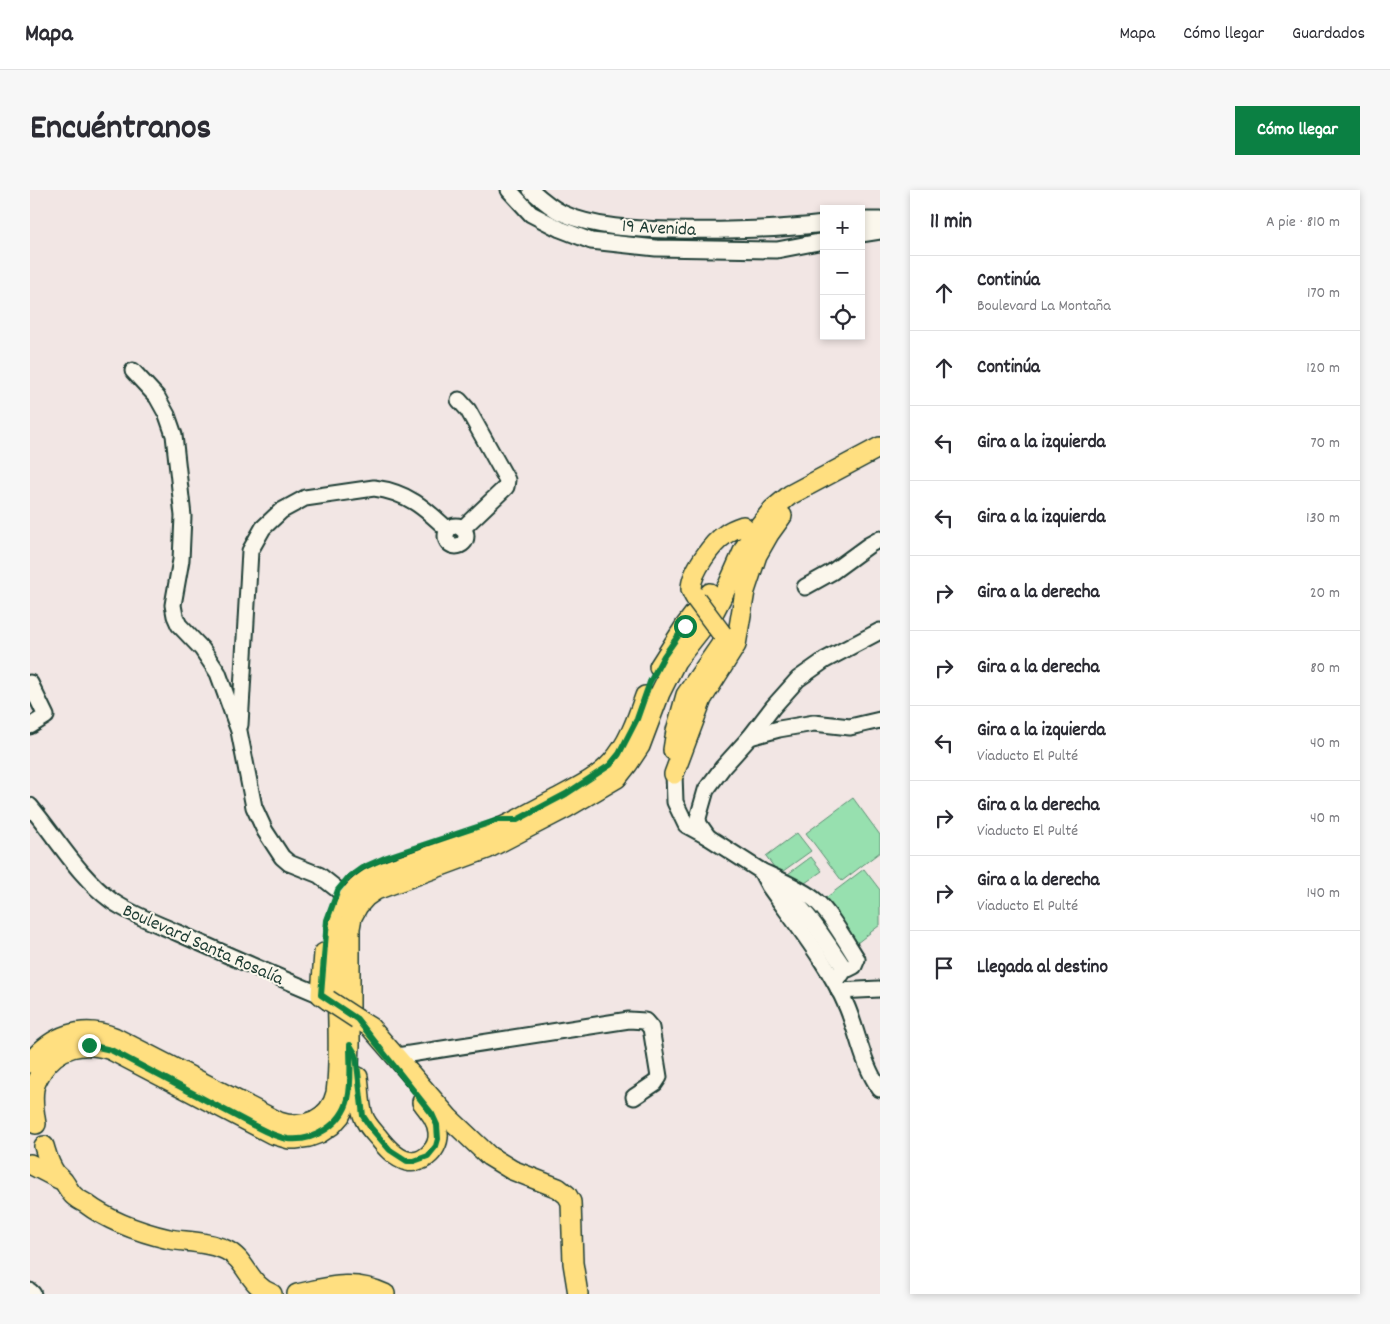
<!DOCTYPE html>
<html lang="es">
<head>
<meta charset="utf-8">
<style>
  :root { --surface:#fff; --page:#f7f7f7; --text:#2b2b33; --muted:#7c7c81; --line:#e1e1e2; --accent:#0b8043 }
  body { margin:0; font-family:Dekko,sans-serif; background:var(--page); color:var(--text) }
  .controls { position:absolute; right:15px; top:15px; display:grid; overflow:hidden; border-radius:0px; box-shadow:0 2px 8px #0003 }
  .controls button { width:45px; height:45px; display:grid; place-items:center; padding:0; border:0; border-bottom:1px solid var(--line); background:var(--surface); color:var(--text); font:25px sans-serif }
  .stop { position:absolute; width:15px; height:15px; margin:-11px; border:4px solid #0b8043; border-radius:50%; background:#fff }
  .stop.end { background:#0b8043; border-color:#fff; box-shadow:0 1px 5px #0008 }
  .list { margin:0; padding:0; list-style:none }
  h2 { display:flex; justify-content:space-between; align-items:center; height:65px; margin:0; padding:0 20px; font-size:21px }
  h2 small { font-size:16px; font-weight:400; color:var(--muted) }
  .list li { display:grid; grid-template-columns:32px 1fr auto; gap:15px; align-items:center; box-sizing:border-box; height:75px; padding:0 20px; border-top:1px solid var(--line) }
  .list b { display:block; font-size:19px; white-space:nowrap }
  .list p { margin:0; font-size:16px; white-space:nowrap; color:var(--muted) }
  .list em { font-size:16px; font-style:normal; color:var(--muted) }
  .icon { flex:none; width:28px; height:28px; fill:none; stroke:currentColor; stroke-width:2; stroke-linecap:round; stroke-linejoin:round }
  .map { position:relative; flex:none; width:850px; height:1104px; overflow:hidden; border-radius:0px }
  header { display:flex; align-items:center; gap:30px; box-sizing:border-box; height:70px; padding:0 25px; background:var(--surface); border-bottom:1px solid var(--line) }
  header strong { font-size:24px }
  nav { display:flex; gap:28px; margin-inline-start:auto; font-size:18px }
  .intro { display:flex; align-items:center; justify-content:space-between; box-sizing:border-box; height:120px; padding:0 30px }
  h1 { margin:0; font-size:35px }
  .button { padding:12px 22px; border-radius:0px; background:var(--accent); color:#fff; font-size:18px; font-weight:700 }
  main { display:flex; gap:30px; padding:0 30px }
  aside { flex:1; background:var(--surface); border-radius:0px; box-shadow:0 2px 8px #0003 }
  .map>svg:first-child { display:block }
  .green { fill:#97e0af; stroke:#5b8e72 }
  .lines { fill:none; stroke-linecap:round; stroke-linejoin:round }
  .minor-casing { stroke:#1f3d34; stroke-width:19 }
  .major-casing { stroke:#1f3d34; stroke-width:22 }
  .minor { stroke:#fbf7ec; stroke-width:15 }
  .major { stroke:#ffdf80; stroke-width:19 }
  .major-bridge-casing { stroke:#1f3d34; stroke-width:22; stroke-linecap:butt }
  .major-bridge { stroke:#ffdf80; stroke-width:19 }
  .route { stroke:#0b8043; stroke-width:6 }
  .labels { text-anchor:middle; stroke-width:4; stroke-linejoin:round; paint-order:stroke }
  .street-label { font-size:19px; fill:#1f3d34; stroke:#fbf7ec }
</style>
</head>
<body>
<header>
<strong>Mapa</strong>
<nav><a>Mapa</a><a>Cómo llegar</a><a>Guardados</a></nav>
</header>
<div class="intro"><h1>Encuéntranos</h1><a class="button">Cómo llegar</a></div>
<main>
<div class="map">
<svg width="850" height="1104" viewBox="0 0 850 1104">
  <rect width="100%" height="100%" fill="#f2e6e4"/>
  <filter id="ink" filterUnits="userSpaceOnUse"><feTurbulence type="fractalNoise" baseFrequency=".02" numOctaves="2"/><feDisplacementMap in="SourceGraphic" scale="10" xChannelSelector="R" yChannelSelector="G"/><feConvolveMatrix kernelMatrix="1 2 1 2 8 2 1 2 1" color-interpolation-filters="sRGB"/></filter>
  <g filter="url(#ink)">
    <g class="green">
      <path d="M 823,608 L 850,645 L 850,662 L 812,691 L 776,643 Z"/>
      <path d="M 767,643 L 781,661 L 749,684 L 736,666 Z"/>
      <path d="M 781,667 L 792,681 L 768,698 L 758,684 Z"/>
      <path d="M 834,679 L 850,700 L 850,735 L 822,757 L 789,713 Z"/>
    </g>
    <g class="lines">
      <defs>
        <g id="minor">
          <path d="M 479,0 L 501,24 L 530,39 L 561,51 L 626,58 L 747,60 L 794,51"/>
          <path d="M 501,0 C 510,8 520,17 532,23 C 564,38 605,39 641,40 C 692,41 743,40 794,34"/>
          <path d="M 831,30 L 850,30"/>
          <path d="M 831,44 L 850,41"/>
          <path d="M 103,181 L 127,207 L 137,225 L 144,245 L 153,326 L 151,370 L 143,415 L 145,426 L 149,435 L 172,459 L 188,483 L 209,541 L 224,617 L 235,641 L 252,667 L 259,673 L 289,685 L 308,700"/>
          <path d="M 429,210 L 438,220 L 477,290 L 476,297 L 432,339"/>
          <circle cx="426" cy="346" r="10"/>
          <path d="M 775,397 L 802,382 L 839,355 L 850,349"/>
          <path d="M 0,493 L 16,526 L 0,536"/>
          <path d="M 210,535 L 220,361 L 233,338 L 251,321 L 275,308 L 344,298 C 377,302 395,318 418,340"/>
          <path d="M 720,547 L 749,539 L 784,533 L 820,537 L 850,530"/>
          <path d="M 644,584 L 645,612 L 656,635 L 678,647 L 731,681 L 739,696 C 765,733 800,776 817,817 C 828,843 833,876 850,899"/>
          <path d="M 0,616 C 27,648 48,686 82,711 C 102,725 126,733 148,743 C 195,764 243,785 291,805"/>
          <path d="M 678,647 L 669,634 L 668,628 L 676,600 L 693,577 L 720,547 L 743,517 L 768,489 L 795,470 L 850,441"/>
          <path d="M 731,681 C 746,688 774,700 786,711 C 800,723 816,752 827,769 L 824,776 L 818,779 L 815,779 L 811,785 L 802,786"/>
          <path d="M 748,698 C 777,717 795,751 815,779"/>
          <path d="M 809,801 L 849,799"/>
          <path d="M 367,866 L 599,830 L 615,831 L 621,838 L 629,887 L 625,893 L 604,907"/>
          <path d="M 0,1101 L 3,1104"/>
        </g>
        <g id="major">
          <path d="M 666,409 C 664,406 662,403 661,399 C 661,382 682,353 696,344 C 701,340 707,338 713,336"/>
          <path d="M 629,477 L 655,436 L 680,403"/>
          <path d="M 643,560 L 646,541 L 656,505 L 690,456 L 693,449 L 692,444"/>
          <path d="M 644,584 L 672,509 L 706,455 L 715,401 L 727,365 L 739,344 L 752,326"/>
          <path d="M 294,763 L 291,805 L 298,810"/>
          <path d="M 327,829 L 340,837 L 419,928 L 459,966 L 482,980 L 528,998 L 537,1005 L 541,1012 L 543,1073 L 548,1104"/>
          <path d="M 0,873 C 21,846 51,834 84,847 L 249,932 C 273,940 300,930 306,903 C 310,873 308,831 307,800 C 306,776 302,750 309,727 C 315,707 330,691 349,683 C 386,670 423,659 459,643 C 482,634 502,621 524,610 C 542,600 567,589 581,573 C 598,555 607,529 615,506"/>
          <path d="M 328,887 C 330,899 329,913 333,925 C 335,933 342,940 348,947 C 355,956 365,968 377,971 C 394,975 410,958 408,942 C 407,930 399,921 392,912"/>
          <path d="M 6,934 C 4,922 2,911 4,899 C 5,892 9,886 12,881 C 28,856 54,851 81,860 L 242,944 L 259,949 L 265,949 L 279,947 L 290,943 L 302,935 L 310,926 L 317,911 L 320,855 L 320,738 L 322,727 L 328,716 L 336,707 L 346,700 L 457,659 L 536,618 L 587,588 L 598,574 L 610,556 L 630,503 L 646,471 L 683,424 L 699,393 L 715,357 L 730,335 L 743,319 L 760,305 L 850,257"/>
          <path d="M 14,956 C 17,966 19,975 26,984 C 28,986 32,989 34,992 C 37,996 39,1001 43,1005 C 46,1008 51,1011 55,1013 C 80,1032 109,1042 139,1049 C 158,1052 179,1052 196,1060 C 217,1070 218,1095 242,1104"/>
          <path d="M 0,974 L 29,989"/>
          <path d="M 267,1104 C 299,1097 323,1089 355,1104"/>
        </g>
      </defs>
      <use href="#minor" class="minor-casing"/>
      <use href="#major" class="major-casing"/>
      <use href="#minor" class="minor"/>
      <use href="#major" class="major"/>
      <defs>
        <g id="major-bridge">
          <path d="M 666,409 L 692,444"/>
          <path d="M 298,810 L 327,829"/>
        </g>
      </defs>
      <use href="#major-bridge" class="major-bridge-casing"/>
      <use href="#major-bridge" class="major-bridge"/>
    </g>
  </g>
  <g class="lines" filter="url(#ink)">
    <path class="route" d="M 59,855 L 81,860 L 219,933 C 231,939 244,947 258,949 C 284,952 312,934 318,909 C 322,892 320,872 320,855 L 326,865 L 333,926 L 341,938 L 360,960 L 377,971 L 384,971 L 398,966 L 406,956 L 408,949 L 407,935 L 402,924 L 327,829 L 291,805 L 297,730 L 308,700 L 318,688 L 332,678 L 357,667 L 468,630 L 487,630 L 536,604 L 580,575 L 589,564 L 607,529 L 620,492 L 634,466 L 655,436"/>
  </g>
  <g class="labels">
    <g class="street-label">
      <text transform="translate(629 36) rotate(3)" y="7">19 Avenida</text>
      <text transform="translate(174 753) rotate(24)" y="7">Boulevard Santa Rosalía</text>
    </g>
  </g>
</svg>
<div class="controls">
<button>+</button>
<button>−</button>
<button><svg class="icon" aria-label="locate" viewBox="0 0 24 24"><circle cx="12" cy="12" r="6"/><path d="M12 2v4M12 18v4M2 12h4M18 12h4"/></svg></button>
</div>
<div class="stop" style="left:655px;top:436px"></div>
<div class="stop end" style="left:59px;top:855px"></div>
</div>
<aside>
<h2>11 min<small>A pie · 810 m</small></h2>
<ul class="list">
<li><svg class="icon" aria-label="ahead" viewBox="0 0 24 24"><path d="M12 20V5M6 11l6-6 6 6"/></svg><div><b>Continúa</b><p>Boulevard La Montaña</p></div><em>170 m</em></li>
<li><svg class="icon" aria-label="ahead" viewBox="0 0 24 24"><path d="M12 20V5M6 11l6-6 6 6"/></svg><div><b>Continúa</b></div><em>120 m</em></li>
<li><svg class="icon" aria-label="left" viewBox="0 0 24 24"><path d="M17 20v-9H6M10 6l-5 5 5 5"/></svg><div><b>Gira a la izquierda</b></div><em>70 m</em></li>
<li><svg class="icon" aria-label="left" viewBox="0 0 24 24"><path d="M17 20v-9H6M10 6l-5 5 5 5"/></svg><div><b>Gira a la izquierda</b></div><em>130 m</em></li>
<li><svg class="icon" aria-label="right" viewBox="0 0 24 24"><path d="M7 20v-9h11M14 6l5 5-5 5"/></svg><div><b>Gira a la derecha</b></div><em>20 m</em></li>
<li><svg class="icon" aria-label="right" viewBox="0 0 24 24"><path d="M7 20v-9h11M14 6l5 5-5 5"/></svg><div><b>Gira a la derecha</b></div><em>80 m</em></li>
<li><svg class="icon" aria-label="left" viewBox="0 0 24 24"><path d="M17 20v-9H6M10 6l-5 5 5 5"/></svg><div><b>Gira a la izquierda</b><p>Viaducto El Pulté</p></div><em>40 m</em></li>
<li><svg class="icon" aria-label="right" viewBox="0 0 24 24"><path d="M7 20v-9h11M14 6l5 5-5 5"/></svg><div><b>Gira a la derecha</b><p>Viaducto El Pulté</p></div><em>40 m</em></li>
<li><svg class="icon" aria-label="right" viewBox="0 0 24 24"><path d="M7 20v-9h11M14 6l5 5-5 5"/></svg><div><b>Gira a la derecha</b><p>Viaducto El Pulté</p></div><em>140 m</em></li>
<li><svg class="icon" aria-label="arrive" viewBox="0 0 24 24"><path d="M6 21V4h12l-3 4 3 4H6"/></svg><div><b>Llegada al destino</b></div></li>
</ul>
</aside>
</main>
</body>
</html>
